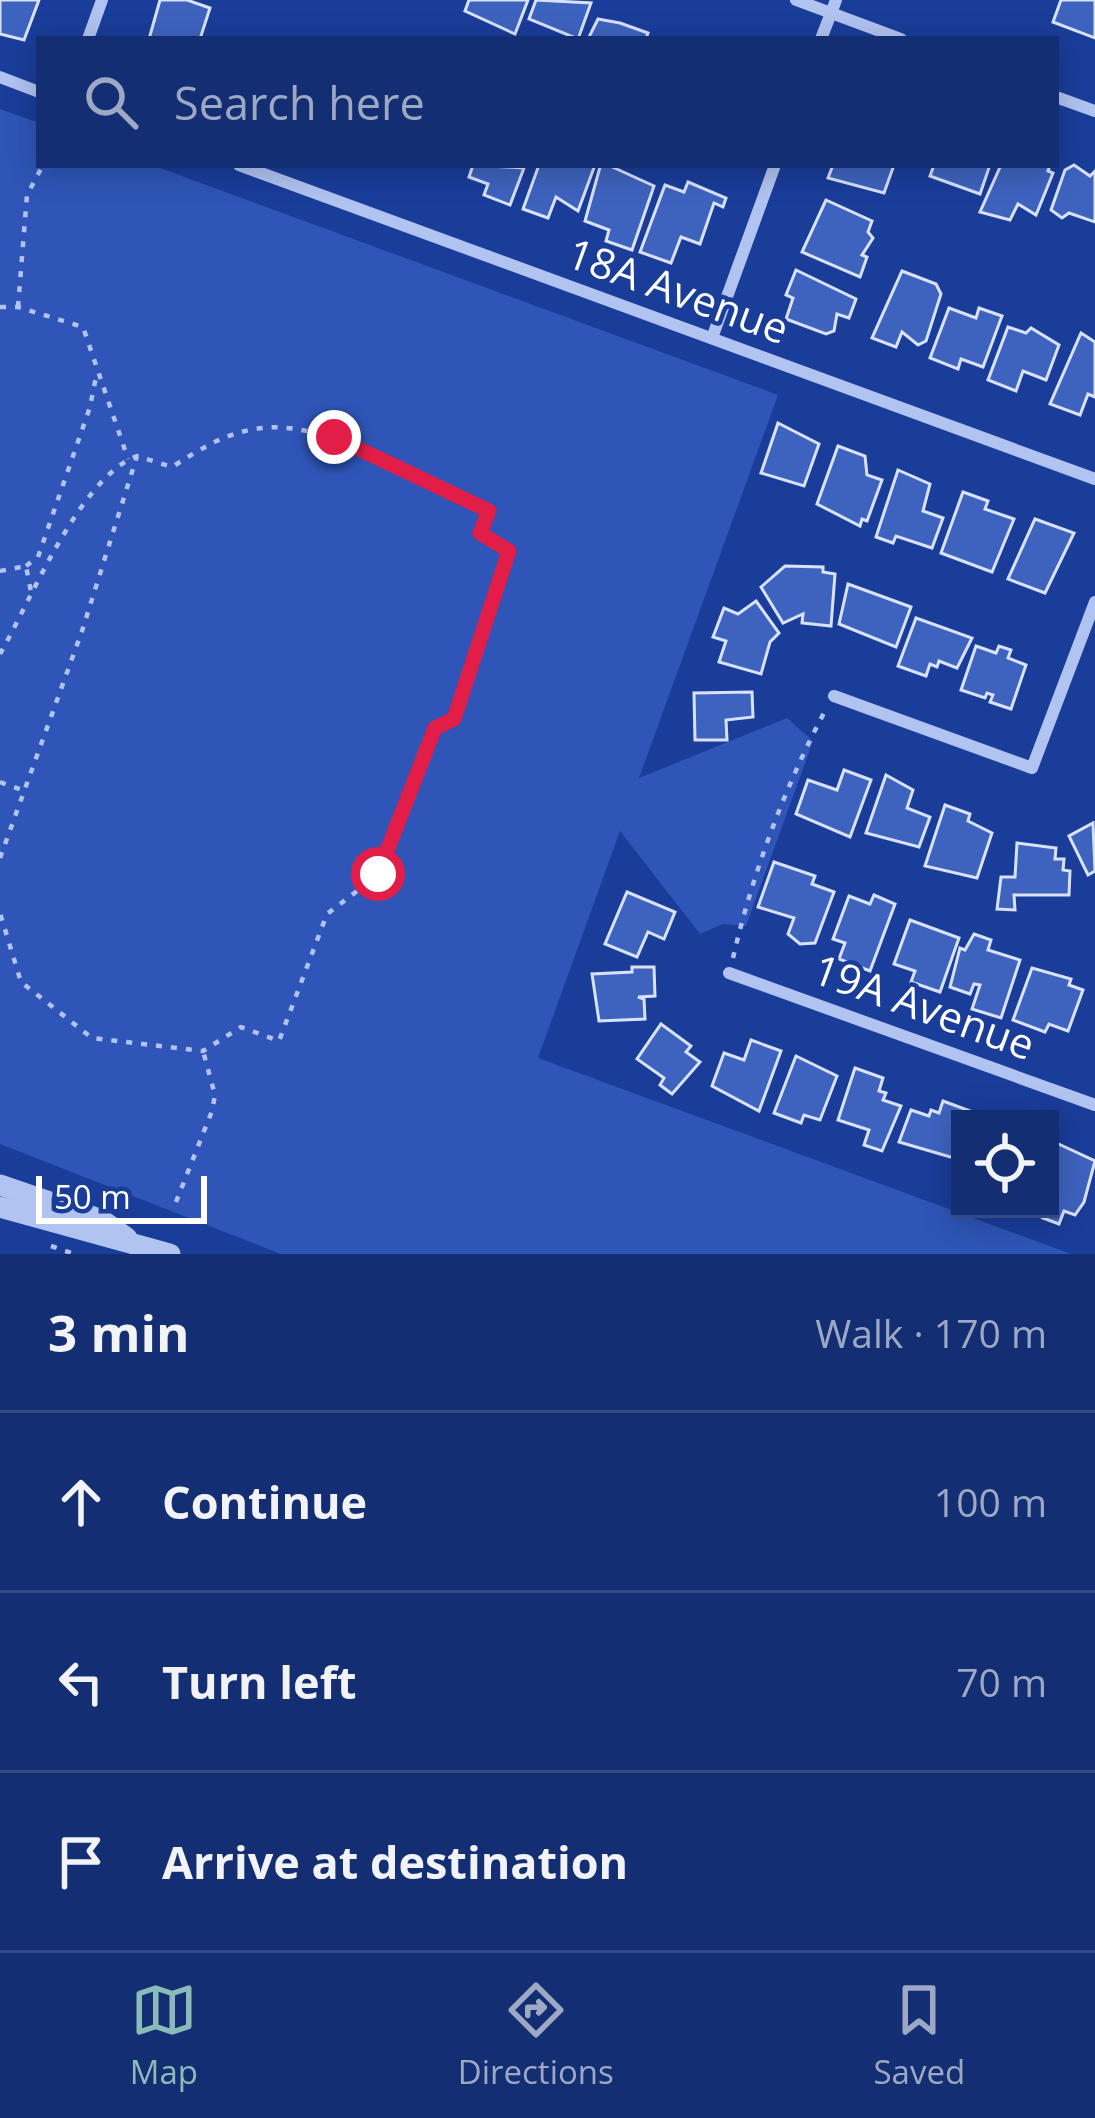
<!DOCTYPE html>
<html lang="en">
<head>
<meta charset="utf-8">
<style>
  :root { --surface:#142e74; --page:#1d3679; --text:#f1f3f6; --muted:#9da8c5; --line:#334a86; --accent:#8bbbb9 }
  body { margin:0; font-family:"Open Sans",sans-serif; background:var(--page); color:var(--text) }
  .controls { position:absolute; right:36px; bottom:36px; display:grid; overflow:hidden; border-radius:0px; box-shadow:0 6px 30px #0003 }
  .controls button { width:108px; height:108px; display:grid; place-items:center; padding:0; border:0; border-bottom:3px solid var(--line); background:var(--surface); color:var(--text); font:60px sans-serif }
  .scale { position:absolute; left:36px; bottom:30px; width:171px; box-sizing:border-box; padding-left:12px; border:6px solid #fff; border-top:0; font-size:33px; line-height:42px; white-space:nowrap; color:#fff; -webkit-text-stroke:9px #1a3d9a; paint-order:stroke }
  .stop { position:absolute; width:36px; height:36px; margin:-27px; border:9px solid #e11d48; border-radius:50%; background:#fff }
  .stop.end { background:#e11d48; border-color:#fff; box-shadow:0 3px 12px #0008 }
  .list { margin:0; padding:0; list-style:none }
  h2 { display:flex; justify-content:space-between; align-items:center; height:156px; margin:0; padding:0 48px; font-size:51px }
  h2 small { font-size:39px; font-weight:400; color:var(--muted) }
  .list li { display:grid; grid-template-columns:78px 1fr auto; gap:36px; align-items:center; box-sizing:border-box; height:180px; padding:0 48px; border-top:3px solid var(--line) }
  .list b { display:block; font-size:45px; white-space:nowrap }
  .list em { font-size:39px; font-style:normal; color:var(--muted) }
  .icon { flex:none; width:66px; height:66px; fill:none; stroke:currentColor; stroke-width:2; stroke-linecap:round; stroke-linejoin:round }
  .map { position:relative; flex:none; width:1095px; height:1254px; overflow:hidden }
  .search { position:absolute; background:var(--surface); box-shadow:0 6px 30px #0003; left:36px; right:36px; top:36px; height:132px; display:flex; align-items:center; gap:30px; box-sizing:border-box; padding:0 42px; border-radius:0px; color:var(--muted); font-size:45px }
  .sheet { height:696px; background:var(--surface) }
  nav { display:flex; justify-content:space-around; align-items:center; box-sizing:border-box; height:168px; border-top:3px solid var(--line); background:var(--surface); font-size:33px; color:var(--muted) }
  nav a { display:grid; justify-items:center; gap:6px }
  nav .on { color:var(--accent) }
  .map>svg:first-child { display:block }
  .green { fill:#2e55b7 }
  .building { fill:#3e63bf; stroke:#d8e2fc; stroke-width:3 }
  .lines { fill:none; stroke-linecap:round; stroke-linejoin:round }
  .path { stroke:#b0c3f1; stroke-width:4.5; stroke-dasharray:6 9; stroke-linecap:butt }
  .minor { stroke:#b0c3f1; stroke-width:12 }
  .tertiary { stroke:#b0c3f1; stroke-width:21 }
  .route { stroke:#e11d48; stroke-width:15 }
  .labels { text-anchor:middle; stroke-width:9; stroke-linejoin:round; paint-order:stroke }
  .street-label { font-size:42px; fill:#fff; stroke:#1a3d9a }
</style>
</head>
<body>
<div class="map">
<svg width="1095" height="1254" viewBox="0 0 1095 1254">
  <rect width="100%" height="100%" fill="#1a3d9a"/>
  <path class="green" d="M 0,109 L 39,123 L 39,165 L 152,165 L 778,395 L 639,778 L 787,718 L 813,741 L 746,926 L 723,924 L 700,934 L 620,831 L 538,1058 L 1071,1254 L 281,1254 L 0,1144 Z"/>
  <g class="building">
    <path d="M 0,0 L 39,0 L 24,40 L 0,34 Z"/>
    <path d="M 160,0 L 187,0 L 210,8 L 200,39 L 149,39 Z"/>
    <path d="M 469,0 L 528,0 L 515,34 L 465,11 Z"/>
    <path d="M 536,0 L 591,3 L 578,39 L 529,19 Z"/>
    <path d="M 1061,0 L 1095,0 L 1095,38 L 1053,22 Z"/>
    <path d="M 598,19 L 620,23 L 648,33 L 646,39 L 588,39 Z"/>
    <path d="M 473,165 L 524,168 L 510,205 L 484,195 L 488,184 L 469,177 Z"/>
    <path d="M 539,165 L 595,165 L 578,211 L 556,197 L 548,218 L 523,209 Z"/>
    <path d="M 608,165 L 654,186 L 632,250 L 606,241 L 609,230 L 585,221 L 600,167 Z"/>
    <path d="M 833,165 L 894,165 L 884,193 L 828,178 Z"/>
    <path d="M 934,165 L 990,165 L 980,194 L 930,176 Z"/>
    <path d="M 1001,165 L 1050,165 L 1048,171 L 1053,173 L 1036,215 L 1018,204 L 1010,220 L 980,212 Z"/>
    <path d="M 1074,165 L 1090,176 L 1095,171 L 1095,222 L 1069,213 L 1062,218 L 1051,210 L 1065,170 Z"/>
    <path d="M 688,182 L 726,198 L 723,207 L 714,203 L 700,244 L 681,237 L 671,263 L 640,252 L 665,185 L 684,192 Z"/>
    <path d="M 826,200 L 872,221 L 868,232 L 873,238 L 862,255 L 867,257 L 860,277 L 802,252 Z"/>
    <path d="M 796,270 L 856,299 L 849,318 L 837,314 L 834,331 L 826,334 L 786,319 L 793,298 L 786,295 Z"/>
    <path d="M 902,271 L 936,284 L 941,294 L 926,341 L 918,345 L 902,332 L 896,347 L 872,338 Z"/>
    <path d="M 949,308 L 976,318 L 979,308 L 1002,316 L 983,367 L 961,359 L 958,369 L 930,358 Z"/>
    <path d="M 1008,327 L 1026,333 L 1031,328 L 1059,345 L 1046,380 L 1023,371 L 1016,391 L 988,380 Z"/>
    <path d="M 1081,333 L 1095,342 L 1095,397 L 1088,394 L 1080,415 L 1050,404 Z"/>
    <path d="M 778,423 L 819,444 L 804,486 L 761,473 Z"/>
    <path d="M 838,446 L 865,456 L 867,475 L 882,480 L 867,521 L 862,519 L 860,526 L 817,504 Z"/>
    <path d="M 898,470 L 930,484 L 923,511 L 943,518 L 932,548 L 896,536 L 893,543 L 876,537 Z"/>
    <path d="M 963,492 L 988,501 L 985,509 L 1014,519 L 992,572 L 941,553 Z"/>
    <path d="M 1035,519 L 1074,533 L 1045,593 L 1008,579 Z"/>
    <path d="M 785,566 L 823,567 L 823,572 L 835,574 L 831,626 L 802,623 L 803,614 L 783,623 L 761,587 Z"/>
    <path d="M 848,584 L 911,607 L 896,647 L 839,624 Z"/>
    <path d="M 756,601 L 779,633 L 770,642 L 761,674 L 719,662 L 726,641 L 713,637 L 724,608 L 738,614 Z"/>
    <path d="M 916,618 L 972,638 L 957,668 L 939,661 L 937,667 L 930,664 L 926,676 L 898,666 Z"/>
    <path d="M 976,646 L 996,653 L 999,646 L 1011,650 L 1008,658 L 1026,665 L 1011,709 L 990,702 L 993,695 L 987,693 L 985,698 L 961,690 Z"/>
    <path d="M 752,692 L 753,717 L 726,720 L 727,740 L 695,740 L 694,693 Z"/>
    <path d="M 844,770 L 871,780 L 850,837 L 796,814 L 808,780 L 837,790 Z"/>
    <path d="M 886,775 L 913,790 L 907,808 L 930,817 L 919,847 L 866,833 Z"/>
    <path d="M 945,805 L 970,814 L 968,821 L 992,833 L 977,878 L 925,866 Z"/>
    <path d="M 1093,823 L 1095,871 L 1088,875 L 1069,836 Z"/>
    <path d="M 1017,843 L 1056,848 L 1055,859 L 1064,859 L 1063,870 L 1070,871 L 1069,895 L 1014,895 L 1015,910 L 997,909 L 1001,877 L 1015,877 Z"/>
    <path d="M 774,862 L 815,876 L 812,884 L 834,892 L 815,943 L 800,944 L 788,934 L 794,918 L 758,907 Z"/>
    <path d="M 627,892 L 675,912 L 664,939 L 648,932 L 637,957 L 605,944 Z"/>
    <path d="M 874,895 L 895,904 L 870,971 L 839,959 L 845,943 L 833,939 L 849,896 L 870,904 Z"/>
    <path d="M 910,920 L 959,938 L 940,992 L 911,982 L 915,971 L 894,964 Z"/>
    <path d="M 974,934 L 991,940 L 988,950 L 1020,960 L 1001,1018 L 972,1009 L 980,985 L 974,984 L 970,994 L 950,987 L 960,948 L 965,950 Z"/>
    <path d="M 632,967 L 654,967 L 655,996 L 638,997 L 644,999 L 645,1019 L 599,1021 L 592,974 L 632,972 Z"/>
    <path d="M 1032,968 L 1071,979 L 1069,985 L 1083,990 L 1068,1031 L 1049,1024 L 1045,1032 L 1013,1020 Z"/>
    <path d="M 661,1024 L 691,1046 L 686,1052 L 700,1062 L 672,1094 L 660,1085 L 664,1078 L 637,1059 Z"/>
    <path d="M 751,1040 L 781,1051 L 759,1111 L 712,1086 L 724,1053 L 744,1060 Z"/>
    <path d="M 796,1056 L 837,1076 L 820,1120 L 804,1115 L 801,1123 L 774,1113 Z"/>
    <path d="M 855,1068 L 883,1078 L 879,1091 L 886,1093 L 883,1100 L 901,1106 L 882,1151 L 864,1145 L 869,1130 L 838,1120 Z"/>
    <path d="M 943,1101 L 970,1111 L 968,1119 L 960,1119 L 954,1158 L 899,1142 L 911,1110 L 929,1116 L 931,1110 L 939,1113 Z"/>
    <path d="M 1050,1140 L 1095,1161 L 1084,1202 L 1075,1215 L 1064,1211 L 1059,1224 L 1043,1218 L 1050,1209 Z"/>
  </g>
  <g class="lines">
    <g class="path">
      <path d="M 0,307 L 18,307 L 83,327 L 128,459"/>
      <path d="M 18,307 L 27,195 L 43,165"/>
      <path d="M 26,566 L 38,557 L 90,407 L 97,372"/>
      <path d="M 0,571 L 26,566 L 32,597"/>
      <path d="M 0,654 C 30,602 80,477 137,456 L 172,467 C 199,450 223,434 255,429 C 325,416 426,482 489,511 L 480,533 L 509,551 L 454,719 L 435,728 L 378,875 L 327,914 L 279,1041 L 241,1027 L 203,1051 L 92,1038 L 21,982 L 0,913"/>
      <path d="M 0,782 L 22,790"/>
      <path d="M 0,858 L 82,631 L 137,456"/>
      <path d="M 733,958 C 752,875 785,786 825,711"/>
      <path d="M 176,1202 L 212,1111 L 215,1095 L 203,1051"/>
      <path d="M 51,1246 L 74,1254"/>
    </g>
    <g class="minor">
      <path d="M 796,0 L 901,39"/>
      <path d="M 88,39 L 102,0"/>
      <path d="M 821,39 L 836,0"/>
      <path d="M 0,77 L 39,92"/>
      <path d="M 1056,97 L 1095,111"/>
      <path d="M 239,165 L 1095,479"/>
      <path d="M 712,338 L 775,165"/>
      <path d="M 834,696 L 1032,768 L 1095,602"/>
      <path d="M 729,973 L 1095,1105"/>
    </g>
    <g class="tertiary">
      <path d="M 0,1185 L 102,1220 L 127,1238"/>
      <path d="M 0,1207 L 170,1254"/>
    </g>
  </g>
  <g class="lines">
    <path class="route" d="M 334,437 L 489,511 L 480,533 L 509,551 L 454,719 L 435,728 L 378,874"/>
  </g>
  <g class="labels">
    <g class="street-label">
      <text transform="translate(678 291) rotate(20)" y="15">18A Avenue</text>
      <text transform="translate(924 1007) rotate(20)" y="15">19A Avenue</text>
    </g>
  </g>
</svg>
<div class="controls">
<button><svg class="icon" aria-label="locate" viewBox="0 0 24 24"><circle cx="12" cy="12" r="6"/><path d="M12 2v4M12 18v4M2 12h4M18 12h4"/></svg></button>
</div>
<div class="scale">50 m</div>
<div class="stop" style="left:378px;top:874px"></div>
<div class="stop end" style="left:334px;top:437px"></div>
<div class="search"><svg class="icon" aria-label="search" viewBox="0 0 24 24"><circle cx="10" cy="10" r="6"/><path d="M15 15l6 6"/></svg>Search here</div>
</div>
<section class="sheet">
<h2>3 min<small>Walk · 170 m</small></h2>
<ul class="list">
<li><svg class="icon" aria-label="ahead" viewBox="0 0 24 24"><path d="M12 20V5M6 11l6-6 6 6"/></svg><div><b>Continue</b></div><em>100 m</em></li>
<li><svg class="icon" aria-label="left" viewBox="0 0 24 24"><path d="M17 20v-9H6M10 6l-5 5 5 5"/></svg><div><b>Turn left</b></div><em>70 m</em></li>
<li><svg class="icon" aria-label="arrive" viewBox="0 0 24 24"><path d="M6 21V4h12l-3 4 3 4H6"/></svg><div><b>Arrive at destination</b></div></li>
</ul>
</section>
<nav>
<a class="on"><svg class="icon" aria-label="map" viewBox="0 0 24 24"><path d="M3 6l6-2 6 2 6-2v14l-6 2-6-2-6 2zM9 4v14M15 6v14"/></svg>Map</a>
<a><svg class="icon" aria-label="directions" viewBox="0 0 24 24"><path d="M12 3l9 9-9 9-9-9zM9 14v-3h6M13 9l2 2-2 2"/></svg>Directions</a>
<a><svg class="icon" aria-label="saved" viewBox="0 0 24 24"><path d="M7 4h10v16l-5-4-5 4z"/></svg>Saved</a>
</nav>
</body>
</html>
